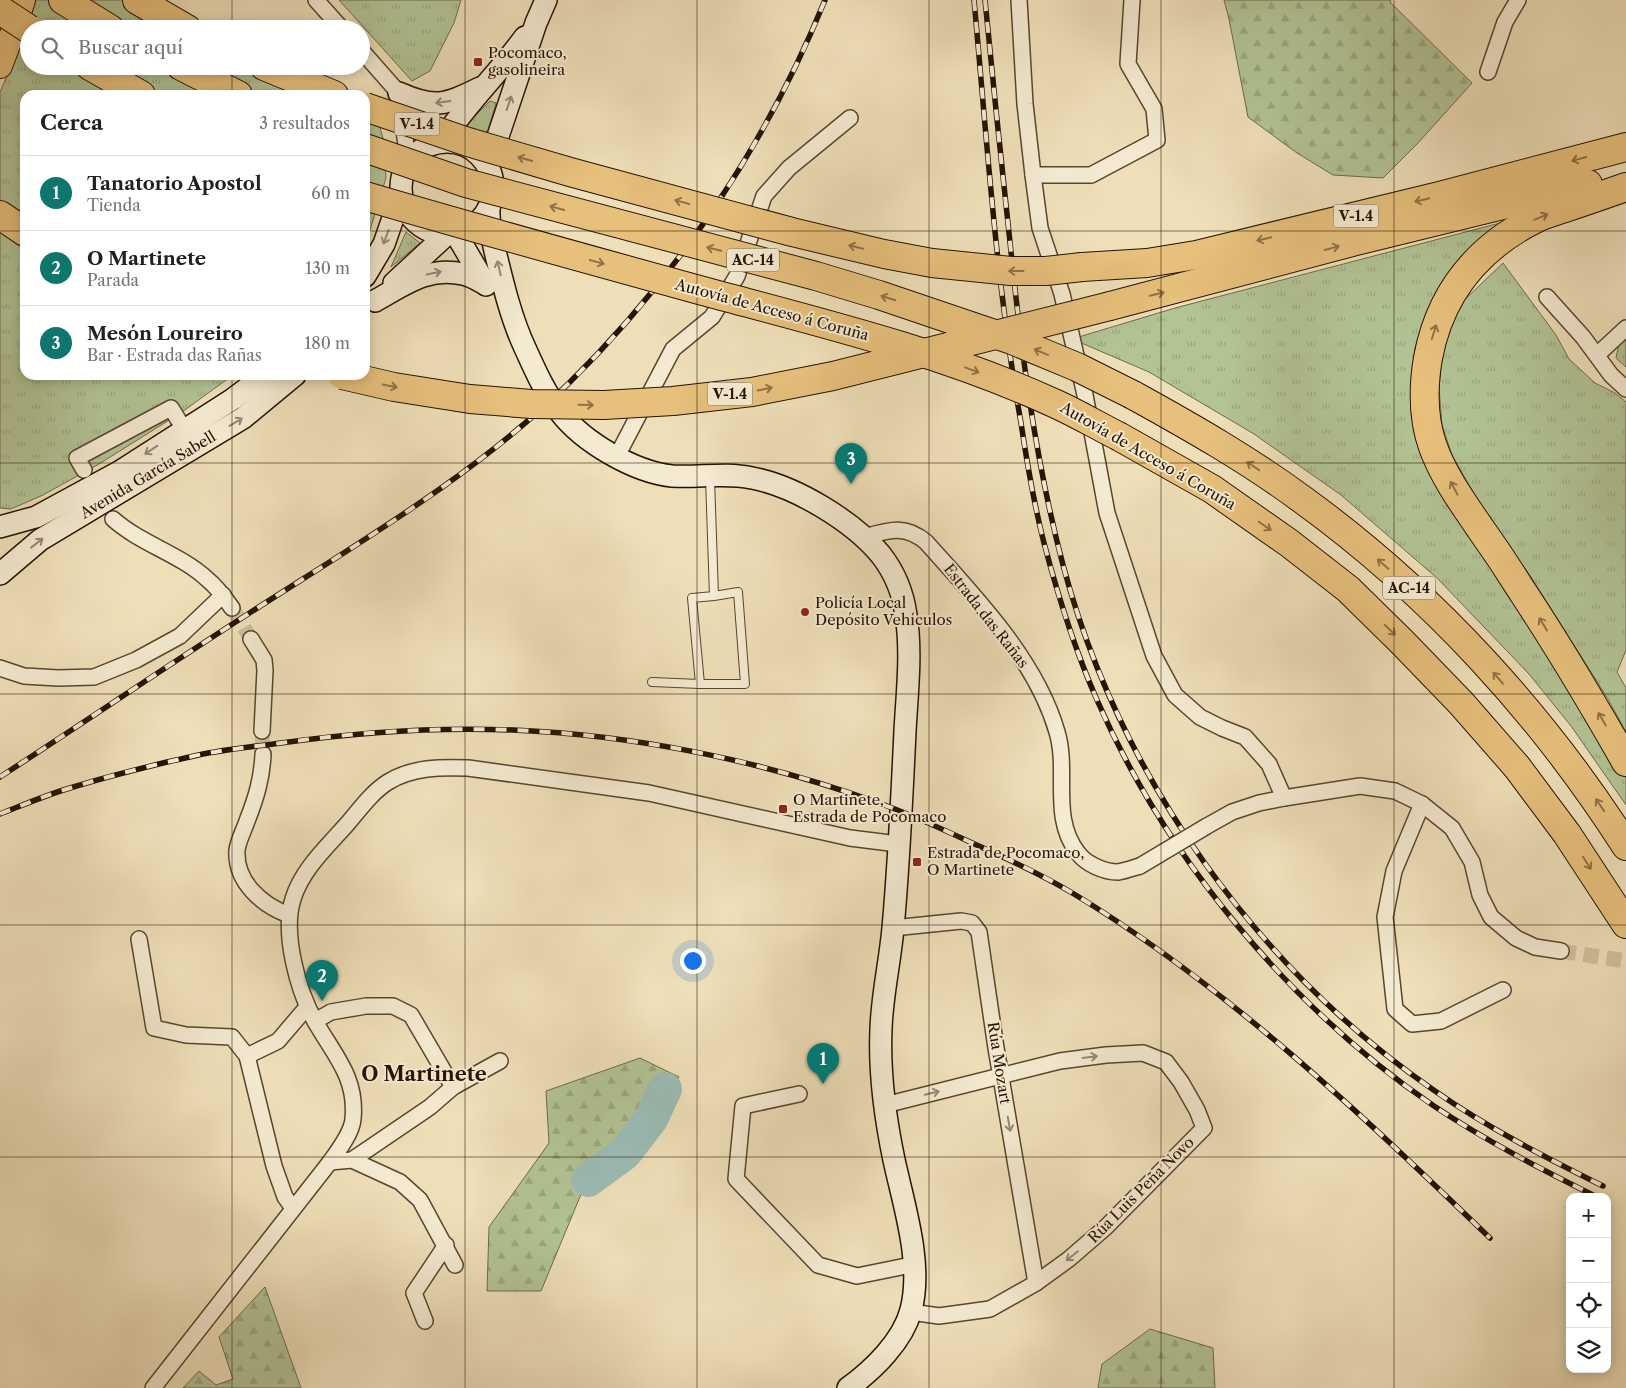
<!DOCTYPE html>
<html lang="es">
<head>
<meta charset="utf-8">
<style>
  :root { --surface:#fff; --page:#f6f6f6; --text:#202124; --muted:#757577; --line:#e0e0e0; --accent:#0f766e }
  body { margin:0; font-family:"Libre Caslon Text",serif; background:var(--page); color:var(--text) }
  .controls { position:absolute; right:15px; bottom:15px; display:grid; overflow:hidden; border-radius:10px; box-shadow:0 2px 12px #0003 }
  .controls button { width:45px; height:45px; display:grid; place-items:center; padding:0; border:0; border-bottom:1px solid var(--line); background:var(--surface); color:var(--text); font:25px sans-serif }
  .you { position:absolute; left:692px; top:960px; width:18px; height:18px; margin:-12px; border:4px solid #fff; border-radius:50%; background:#1a73e8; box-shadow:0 0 0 8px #1a73e833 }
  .badge { display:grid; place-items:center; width:32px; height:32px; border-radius:50%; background:var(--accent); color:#fff; font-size:16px; font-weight:700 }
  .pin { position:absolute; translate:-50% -41px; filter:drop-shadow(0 1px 2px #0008) }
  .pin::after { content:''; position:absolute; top:26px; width:18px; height:15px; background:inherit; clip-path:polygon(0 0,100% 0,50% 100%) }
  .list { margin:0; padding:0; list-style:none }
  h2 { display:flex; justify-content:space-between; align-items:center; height:65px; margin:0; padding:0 20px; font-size:21px }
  h2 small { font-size:16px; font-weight:400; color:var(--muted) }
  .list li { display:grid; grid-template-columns:32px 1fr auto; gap:15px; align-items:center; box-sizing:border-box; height:75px; padding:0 20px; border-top:1px solid var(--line) }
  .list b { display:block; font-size:19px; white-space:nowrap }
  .list p { margin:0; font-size:16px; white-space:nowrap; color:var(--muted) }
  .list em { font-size:16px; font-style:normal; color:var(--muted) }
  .icon { flex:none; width:28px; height:28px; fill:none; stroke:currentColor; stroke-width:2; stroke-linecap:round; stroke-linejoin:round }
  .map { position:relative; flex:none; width:1626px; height:1388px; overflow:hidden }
  .search { position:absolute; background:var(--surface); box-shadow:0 2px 12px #0003; left:20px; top:20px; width:350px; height:55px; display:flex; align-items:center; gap:12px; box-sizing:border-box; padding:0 18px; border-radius:28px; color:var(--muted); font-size:19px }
  .panel { position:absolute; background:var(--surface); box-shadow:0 2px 12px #0003; left:20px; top:90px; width:350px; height:290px; border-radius:15px }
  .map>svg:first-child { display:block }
  .grass { fill:url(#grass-tufts); stroke:#6c6b4a }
  .forest { fill:url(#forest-firs); stroke:#6c6b4a }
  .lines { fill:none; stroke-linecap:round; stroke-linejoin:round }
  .river { stroke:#9bbcb5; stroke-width:34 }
  .street-tunnel { stroke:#d0c09c; stroke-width:15; stroke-dasharray:15 8; stroke-linecap:butt }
  .lane-casing { stroke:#58462e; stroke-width:10 }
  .street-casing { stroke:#58462e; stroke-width:18 }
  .secondary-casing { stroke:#261300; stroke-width:24 }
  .primary-casing { stroke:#261300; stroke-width:26 }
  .highway-casing { stroke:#261300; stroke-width:30 }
  .lane { stroke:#f4ead1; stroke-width:8 }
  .street { stroke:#f4ead1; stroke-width:15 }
  .secondary { stroke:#f4ead1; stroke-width:21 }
  .primary { stroke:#e7c07c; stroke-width:24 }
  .highway { stroke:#e7c07c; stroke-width:28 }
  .rail-casing { stroke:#261300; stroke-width:5.5 }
  .rail { stroke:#f4ead1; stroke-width:4; stroke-dasharray:11; stroke-linecap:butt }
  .street-bridge-casing { stroke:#58462e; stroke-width:18; stroke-linecap:butt }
  .highway-bridge-casing { stroke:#261300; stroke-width:30; stroke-linecap:butt }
  .street-bridge { stroke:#f4ead1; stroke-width:15 }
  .highway-bridge { stroke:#e7c07c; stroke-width:28 }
  .oneway { stroke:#978973 }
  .oneway2 { stroke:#907244 }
  .grid { fill:none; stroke:#261300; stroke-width:1; stroke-opacity:0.55 }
  .poi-dot { fill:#8f2418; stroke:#f4ead1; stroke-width:2 }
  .labels { text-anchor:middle; stroke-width:4; stroke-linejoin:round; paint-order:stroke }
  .shield { fill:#f4ead1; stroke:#64543f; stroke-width:1 }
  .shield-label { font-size:14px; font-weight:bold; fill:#261300 }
  .poi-label { font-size:15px; fill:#261300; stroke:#f4ead1; text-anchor:start }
  .street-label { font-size:15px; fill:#261300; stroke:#f4ead1 }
  .district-label { font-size:20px; font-weight:bold; fill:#261300; stroke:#f4ead1 }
</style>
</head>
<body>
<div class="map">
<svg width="1626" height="1388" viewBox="0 0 1626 1388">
  <defs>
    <pattern id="grass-tufts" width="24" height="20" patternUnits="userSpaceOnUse" patternTransform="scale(1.25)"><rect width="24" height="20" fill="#b2c394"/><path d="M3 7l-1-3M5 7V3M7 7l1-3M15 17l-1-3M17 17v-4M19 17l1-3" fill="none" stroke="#99a77e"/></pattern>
    <pattern id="forest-firs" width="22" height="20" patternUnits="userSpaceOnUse" patternTransform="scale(1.25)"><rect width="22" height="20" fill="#b2c394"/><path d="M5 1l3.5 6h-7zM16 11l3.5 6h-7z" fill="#99a77e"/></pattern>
  </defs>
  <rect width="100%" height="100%" fill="#eedfb8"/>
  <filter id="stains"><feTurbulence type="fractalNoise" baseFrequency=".004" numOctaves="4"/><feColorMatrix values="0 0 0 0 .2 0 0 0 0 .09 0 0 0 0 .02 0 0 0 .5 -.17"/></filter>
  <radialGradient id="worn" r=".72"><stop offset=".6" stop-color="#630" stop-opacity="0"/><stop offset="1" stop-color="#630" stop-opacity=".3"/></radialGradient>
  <g class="grass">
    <path d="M 33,0 L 164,0 L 192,29 L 29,29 L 29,66 L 238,66 L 323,95 L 25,95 L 25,375 L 233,375 L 182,412 L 99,464 L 43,495 L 11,509 L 0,508 L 0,92 L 16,55 Z"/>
    <path d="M 339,0 L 461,0 L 454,23 L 430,71 L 412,81 Z"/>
    <path d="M 490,101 L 496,103 L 487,135 L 464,127 Z"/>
    <path d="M 365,109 L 376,113 L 384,142 L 386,178 L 370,230 L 365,238 Z"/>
    <path d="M 1500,223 L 1502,227 L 1433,300 L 1415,348 L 1413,381 L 1414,418 L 1571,681 L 1626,778 L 1626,805 L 1571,726 L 1529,674 L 1437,578 L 1341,495 L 1254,434 L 1149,372 L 1072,339 L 1175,308 Z"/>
    <path d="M 406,232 L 420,243 L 391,267 Z"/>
    <path d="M 1503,263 L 1556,335 L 1569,359 L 1595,383 L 1615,393 L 1626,402 L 1626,650 L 1617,672 L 1626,688 L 1626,732 L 1608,699 L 1533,580 L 1482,508 L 1452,455 L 1442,425 L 1439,388 L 1443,347 L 1460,304 Z"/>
    <path d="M 1626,334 L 1626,367 L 1616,358 L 1620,339 Z"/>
  </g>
  <g class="forest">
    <path d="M 1224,0 L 1391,0 L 1390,2 L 1472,83 L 1418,143 L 1383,178 L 1333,175 L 1297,153 L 1248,117 L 1229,19 Z"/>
    <path d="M 640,1058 L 679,1077 L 622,1151 L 589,1175 L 541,1291 L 487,1291 L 489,1227 L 549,1143 L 546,1091 Z"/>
    <path d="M 265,1287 L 301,1388 L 183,1388 L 199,1371 L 216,1385 L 233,1379 L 219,1337 Z"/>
    <path d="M 1150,1329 L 1213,1348 L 1215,1388 L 1098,1388 L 1102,1364 Z"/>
  </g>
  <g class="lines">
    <path class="river" d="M 588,1180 L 625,1153 L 651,1119 L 665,1089"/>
    <g class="street-tunnel">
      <path d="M 232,608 L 251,639"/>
      <path d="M 262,731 L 263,754"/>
      <path d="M 1561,951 L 1626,961"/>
    </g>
    <defs>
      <g id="lane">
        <path d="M 710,478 L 714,596 L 692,598 L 700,684 L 745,684 L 738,592 L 714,596"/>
        <path d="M 652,682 L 700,684"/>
      </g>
      <g id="street">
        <path d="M 316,0 L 342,29"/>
        <path d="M 1019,0 L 1025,104 L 1033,175"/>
        <path d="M 1132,0 L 1128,64 L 1154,109 L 1157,140 L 1091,175 L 1033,175 L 1040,228 L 1062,294 L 1085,395 L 1107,513 L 1154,656 L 1175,695 L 1200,717 L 1222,728 L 1245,737 L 1269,764 L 1284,798"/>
        <path d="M 361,50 L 405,100"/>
        <path d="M 1488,72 L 1505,22 L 1518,0"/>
        <path d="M 402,116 L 406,145 L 403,168"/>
        <path d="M 1547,297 L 1583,337 L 1611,375 L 1626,389"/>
        <path d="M 1597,355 L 1626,328"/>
        <path d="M 616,458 L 673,349 L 712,317 L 737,276 L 764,196 L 789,168 L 850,118"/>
        <path d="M 84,470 L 77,458 L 171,408 L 184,429"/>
        <path d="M 113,519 C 141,544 180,554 207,579 C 217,587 225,598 232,608"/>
        <path d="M 864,537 C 889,530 905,524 926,542 C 975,597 1036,659 1057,732 C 1069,772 1050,817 1078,853 C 1086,864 1104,872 1118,872 C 1125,871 1133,868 1140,866"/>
        <path d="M 251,639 L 264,660 L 265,670 L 262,731"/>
        <path d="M 0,668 L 24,676 L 58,678 L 94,677 L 136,660 L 180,636 L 223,595"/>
        <path d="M 263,754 C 262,779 256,798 247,821 C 244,830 238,841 237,850 C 235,882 262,905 289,915"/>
        <path d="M 1422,804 L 1394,871 L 1385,917 L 1395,1009 L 1412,1024 L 1441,1021 L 1503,990"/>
        <path d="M 1207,826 L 1232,812 L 1259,803 L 1284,798 L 1360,786 L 1395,791 L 1422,804 L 1452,828 L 1472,862 L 1480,895 L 1491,917 L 1516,938 L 1535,947 L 1561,951"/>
        <path d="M 893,928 L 961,921 L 972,923 L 979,932 L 996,1048 L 1036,1283"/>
        <path d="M 139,939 L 154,1028 L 186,1035 L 232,1037 L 247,1056"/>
        <path d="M 315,1021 L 331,1012 L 366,1006 L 393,1006 L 411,1015 L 453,1087"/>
        <path d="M 799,1094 L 743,1106 L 736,1179 L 818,1265 L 857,1276 L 916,1264"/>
        <path d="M 885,1105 L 1060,1061 L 1106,1055 L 1143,1053 L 1166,1062 L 1181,1082 L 1197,1110 L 1204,1128 L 1106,1227 L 1069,1259 L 1036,1283 L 990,1309 L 939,1316 L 911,1312"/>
        <path d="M 352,1160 L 400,1182 L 420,1200 L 455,1265"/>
        <path d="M 330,1162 L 352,1160 L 430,1107 L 453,1087 L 500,1061"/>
        <path d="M 293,1208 L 285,1197 L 274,1166 L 247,1056 L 278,1041 L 307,1007"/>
        <path d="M 425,1321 L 414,1293 L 446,1245"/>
        <path d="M 153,1388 L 330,1162 C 338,1151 352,1133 353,1119 C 357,1078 335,1056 316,1023 C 298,992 282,933 293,899 C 302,869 328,846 348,823 C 360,809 372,792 388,782 C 412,767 441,767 468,768 L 649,793 L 850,838 L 898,844"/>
      </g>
      <g id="secondary">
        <path d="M 399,93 C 435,109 445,105 480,88"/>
        <path d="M 442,141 C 466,104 499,73 525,37"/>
        <circle cx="447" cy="188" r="46"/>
        <path d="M 489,163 L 536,23 L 546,0"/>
        <path d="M 489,208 C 488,223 492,236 495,251 C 503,284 511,318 525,348 C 535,370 545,393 560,412 C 583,442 634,472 672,476 C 698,478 725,472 752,478 C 795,486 853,521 881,555 C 895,573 903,593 906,615 C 912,652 907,694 905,731 C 902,797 899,863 893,928 C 890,962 882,995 881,1029 C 879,1073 885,1117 894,1160 C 904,1206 923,1264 911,1310 C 903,1341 873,1370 848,1388"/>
        <path d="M 456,234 L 486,285"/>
        <path d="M 365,276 L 384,244 L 401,195"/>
        <path d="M 394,283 L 446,235"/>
        <path d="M 375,301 C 404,285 428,266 463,274 C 470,275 478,280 485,284"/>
        <path d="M 0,527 L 36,517 L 119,472 L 233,399 L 265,375"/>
        <path d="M 0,574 L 40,540 L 243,418 L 295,375"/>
      </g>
      <path id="primary" d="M 0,66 L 14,29 L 23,0"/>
      <g id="highway">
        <path d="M 63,0 L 110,29"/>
        <path d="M 137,0 L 187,29"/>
        <path d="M 90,66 L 141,95"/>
        <path d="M 181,66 L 238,95"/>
        <path d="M 264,66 L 334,95"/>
        <path d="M 1626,187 C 1606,194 1586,201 1565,208 C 1556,211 1546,214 1537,218 C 1478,247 1440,293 1428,358 C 1423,387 1423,419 1433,447 C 1444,477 1463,503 1480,528 C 1495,549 1509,570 1522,591 C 1559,647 1593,704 1626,762"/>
        <path d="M 0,215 L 25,232"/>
        <path d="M 1082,267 L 1147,263 L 1196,255 L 1439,196 L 1626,147"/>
        <path d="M 1110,306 L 1356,241 L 1588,184"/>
        <path d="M 1133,395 C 1191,427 1249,460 1303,500 C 1431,593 1541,713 1626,846"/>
        <path d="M 1120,437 L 1212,489 L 1289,543 L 1348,589 L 1402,642 L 1461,703 L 1517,767 L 1567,834 L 1626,924"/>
      </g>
    </defs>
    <use href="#lane" class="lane-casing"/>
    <use href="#street" class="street-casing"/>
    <use href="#secondary" class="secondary-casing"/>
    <use href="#primary" class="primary-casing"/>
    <use href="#highway" class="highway-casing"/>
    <use href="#lane" class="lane"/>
    <use href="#street" class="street"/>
    <use href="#secondary" class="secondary"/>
    <use href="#primary" class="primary"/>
    <use href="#highway" class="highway"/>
    <defs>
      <g id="rail">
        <path d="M 974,0 C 987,141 996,283 1021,423 C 1027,463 1034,504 1044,543 C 1058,596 1075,650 1097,700 C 1166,858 1291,1009 1434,1106 C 1486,1141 1541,1169 1597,1197"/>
        <path d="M 985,0 C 993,81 1001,161 1010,242 C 1021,350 1035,459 1063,565 C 1119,775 1257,969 1435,1091 C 1488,1128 1545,1157 1603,1186"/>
        <path d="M 0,777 C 83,723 164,668 248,614 C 358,543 474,476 568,384 C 678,276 767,143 825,0"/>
        <path d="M 0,814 C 23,805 46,795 70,788 C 102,778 134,770 167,762 C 183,759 199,754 215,752 C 237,748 259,746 281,743 C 358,732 436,727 513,730 C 636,735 763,761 879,803 C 910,814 940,828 970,842 C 1006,858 1041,874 1074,894 C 1229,988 1360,1113 1490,1238"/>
      </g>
    </defs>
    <use href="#rail" class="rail-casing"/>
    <use href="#rail" class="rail"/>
    <defs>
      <path id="street-bridge" d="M 1140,866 L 1207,826"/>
      <g id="highway-bridge">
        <path d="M 0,10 L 29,29"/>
        <path d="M 365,107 L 468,142 L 570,172 L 792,232 L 884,254 L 932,263 L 1011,271 L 1046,271 L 1082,267"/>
        <path d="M 365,148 L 466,183 L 816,276 L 879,295 L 1012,340 L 1077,367 L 1133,395"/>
        <path d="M 365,196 C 477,229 590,260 703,291 C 822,323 943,352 1056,404 C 1078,414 1098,426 1120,437"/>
        <path d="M 342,375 L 394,387 L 470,399 L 531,404 L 604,405 L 673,401 L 752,392 L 833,376 L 1110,306"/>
      </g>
    </defs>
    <use href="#street-bridge" class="street-bridge-casing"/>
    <use href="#highway-bridge" class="highway-bridge-casing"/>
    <use href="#street-bridge" class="street-bridge"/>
    <use href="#highway-bridge" class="highway-bridge"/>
  </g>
  <defs><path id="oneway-shaft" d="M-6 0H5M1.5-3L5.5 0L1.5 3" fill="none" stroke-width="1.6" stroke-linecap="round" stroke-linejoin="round" transform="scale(1.25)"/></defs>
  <g class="oneway">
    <use href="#oneway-shaft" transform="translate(443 102) rotate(172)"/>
    <use href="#oneway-shaft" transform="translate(509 103) rotate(-71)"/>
    <use href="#oneway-shaft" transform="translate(386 237) rotate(110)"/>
    <use href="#oneway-shaft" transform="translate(499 268) rotate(-103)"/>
    <use href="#oneway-shaft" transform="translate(434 273) rotate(-12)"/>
    <use href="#oneway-shaft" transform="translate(236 422) rotate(-31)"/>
    <use href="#oneway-shaft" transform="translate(151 450) rotate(147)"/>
    <use href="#oneway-shaft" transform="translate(37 543) rotate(-38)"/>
    <use href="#oneway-shaft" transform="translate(1090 1057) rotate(-7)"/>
    <use href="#oneway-shaft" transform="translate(932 1093) rotate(-14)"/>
    <use href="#oneway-shaft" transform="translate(1009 1124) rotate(80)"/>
    <use href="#oneway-shaft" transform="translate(1072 1256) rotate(141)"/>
  </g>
  <g class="oneway2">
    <use href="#oneway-shaft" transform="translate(525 159) rotate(-164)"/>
    <use href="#oneway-shaft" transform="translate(1579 159) rotate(165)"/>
    <use href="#oneway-shaft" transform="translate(1422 200) rotate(166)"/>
    <use href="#oneway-shaft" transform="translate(682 202) rotate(-165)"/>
    <use href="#oneway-shaft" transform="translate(557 208) rotate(-165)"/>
    <use href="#oneway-shaft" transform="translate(1541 217) rotate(-23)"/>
    <use href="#oneway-shaft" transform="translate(1264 239) rotate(166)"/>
    <use href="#oneway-shaft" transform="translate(856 247) rotate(-166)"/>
    <use href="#oneway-shaft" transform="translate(1332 248) rotate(-15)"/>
    <use href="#oneway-shaft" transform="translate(714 249) rotate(-166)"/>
    <use href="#oneway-shaft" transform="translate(597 262) rotate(15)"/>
    <use href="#oneway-shaft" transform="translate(1016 271) rotate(-180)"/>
    <use href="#oneway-shaft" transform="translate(1157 294) rotate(-14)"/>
    <use href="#oneway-shaft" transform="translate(888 298) rotate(-162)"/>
    <use href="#oneway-shaft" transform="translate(1434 332) rotate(-73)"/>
    <use href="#oneway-shaft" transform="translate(1041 352) rotate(-157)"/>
    <use href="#oneway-shaft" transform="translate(972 370) rotate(20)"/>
    <use href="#oneway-shaft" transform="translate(390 386) rotate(12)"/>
    <use href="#oneway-shaft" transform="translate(765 389) rotate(-11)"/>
    <use href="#oneway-shaft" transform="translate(586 405) rotate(1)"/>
    <use href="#oneway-shaft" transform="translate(1253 466) rotate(-146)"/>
    <use href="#oneway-shaft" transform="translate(1454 488) rotate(-118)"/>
    <use href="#oneway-shaft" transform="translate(1265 526) rotate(35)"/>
    <use href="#oneway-shaft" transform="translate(1383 564) rotate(-139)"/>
    <use href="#oneway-shaft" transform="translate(1543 624) rotate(-122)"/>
    <use href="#oneway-shaft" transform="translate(1390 630) rotate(44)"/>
    <use href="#oneway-shaft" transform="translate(1498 678) rotate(-131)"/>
    <use href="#oneway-shaft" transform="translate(1602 719) rotate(-120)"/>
    <use href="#oneway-shaft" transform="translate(1600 805) rotate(-124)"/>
    <use href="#oneway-shaft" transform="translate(1587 863) rotate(57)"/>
  </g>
  <path class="grid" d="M 232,0 L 232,29M 465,0 L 465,1388M 697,0 L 697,1388M 929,0 L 929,1388M 1161,0 L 1161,1388M 1394,0 L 1394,1388M 232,66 L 232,95M 0,231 L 25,231M 365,231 L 1626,231M 232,375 L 232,1388M 0,463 L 1626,463M 0,694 L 1626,694M 0,925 L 1626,925M 0,1157 L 1626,1157"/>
  <g class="poi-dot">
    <rect x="473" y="57" width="10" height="10" rx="2.5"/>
    <circle cx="805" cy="612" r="5"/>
    <rect x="778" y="804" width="10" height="10" rx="2.5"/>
    <rect x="912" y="857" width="10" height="10" rx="2.5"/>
  </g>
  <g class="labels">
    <g class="shield">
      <rect x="394.5" y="112.5" width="45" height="23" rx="4"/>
      <rect x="1333.5" y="204.5" width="45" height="23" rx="4"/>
      <rect x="727" y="248.5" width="52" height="23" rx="4"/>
      <rect x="707.5" y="382.5" width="45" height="23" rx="4"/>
      <rect x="1383" y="576.5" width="52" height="23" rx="4"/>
    </g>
    <g class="shield-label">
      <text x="417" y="129">V-1.4</text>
      <text x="1356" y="221">V-1.4</text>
      <text x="753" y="265">AC-14</text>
      <text x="730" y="399">V-1.4</text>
      <text x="1409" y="593">AC-14</text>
    </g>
    <g class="poi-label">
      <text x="488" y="58">Pocomaco,<tspan x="488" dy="17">gasolineira</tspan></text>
      <text x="815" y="608">Policía Local<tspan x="815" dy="17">Depósito Vehículos</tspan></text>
      <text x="793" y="805">O Martinete,<tspan x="793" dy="17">Estrada de Pocomaco</tspan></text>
      <text x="927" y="858">Estrada de Pocomaco,<tspan x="927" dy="17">O Martinete</tspan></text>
    </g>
    <g class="street-label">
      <text transform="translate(772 310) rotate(15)" y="5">Autovía de Acceso á Coruña</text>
      <text transform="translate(1148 456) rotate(30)" y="5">Autovía de Acceso á Coruña</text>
      <text transform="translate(148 475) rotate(-31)" y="5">Avenida García Sabell</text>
      <text transform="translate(986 616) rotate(52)" y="5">Estrada das Rañas</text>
      <text transform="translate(999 1063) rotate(81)" y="5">Rúa Mozart</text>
      <text transform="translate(1141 1190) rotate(-45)" y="5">Rúa Luis Peña Novo</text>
    </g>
    <g class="district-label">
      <text x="424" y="1081">O Martinete</text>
    </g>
  </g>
  <rect width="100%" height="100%" filter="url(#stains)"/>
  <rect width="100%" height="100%" fill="url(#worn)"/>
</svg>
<div class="controls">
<button>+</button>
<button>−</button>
<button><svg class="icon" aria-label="locate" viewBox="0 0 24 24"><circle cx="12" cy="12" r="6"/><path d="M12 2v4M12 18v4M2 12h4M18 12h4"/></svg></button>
<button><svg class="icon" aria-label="layers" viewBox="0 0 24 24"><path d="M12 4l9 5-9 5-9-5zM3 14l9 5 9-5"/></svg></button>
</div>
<div class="you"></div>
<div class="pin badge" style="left:823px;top:1084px">1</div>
<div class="pin badge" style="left:322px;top:1001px">2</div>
<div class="pin badge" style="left:851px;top:484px">3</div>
<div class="search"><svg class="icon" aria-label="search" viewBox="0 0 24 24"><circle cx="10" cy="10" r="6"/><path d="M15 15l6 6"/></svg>Buscar aquí</div>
<section class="panel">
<h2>Cerca<small>3 resultados</small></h2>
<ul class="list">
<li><span class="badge">1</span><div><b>Tanatorio Apostol</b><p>Tienda</p></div><em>60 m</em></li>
<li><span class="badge">2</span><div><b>O Martinete</b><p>Parada</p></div><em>130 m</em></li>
<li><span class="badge">3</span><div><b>Mesón Loureiro</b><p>Bar · Estrada das Rañas</p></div><em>180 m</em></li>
</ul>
</section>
</div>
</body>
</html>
